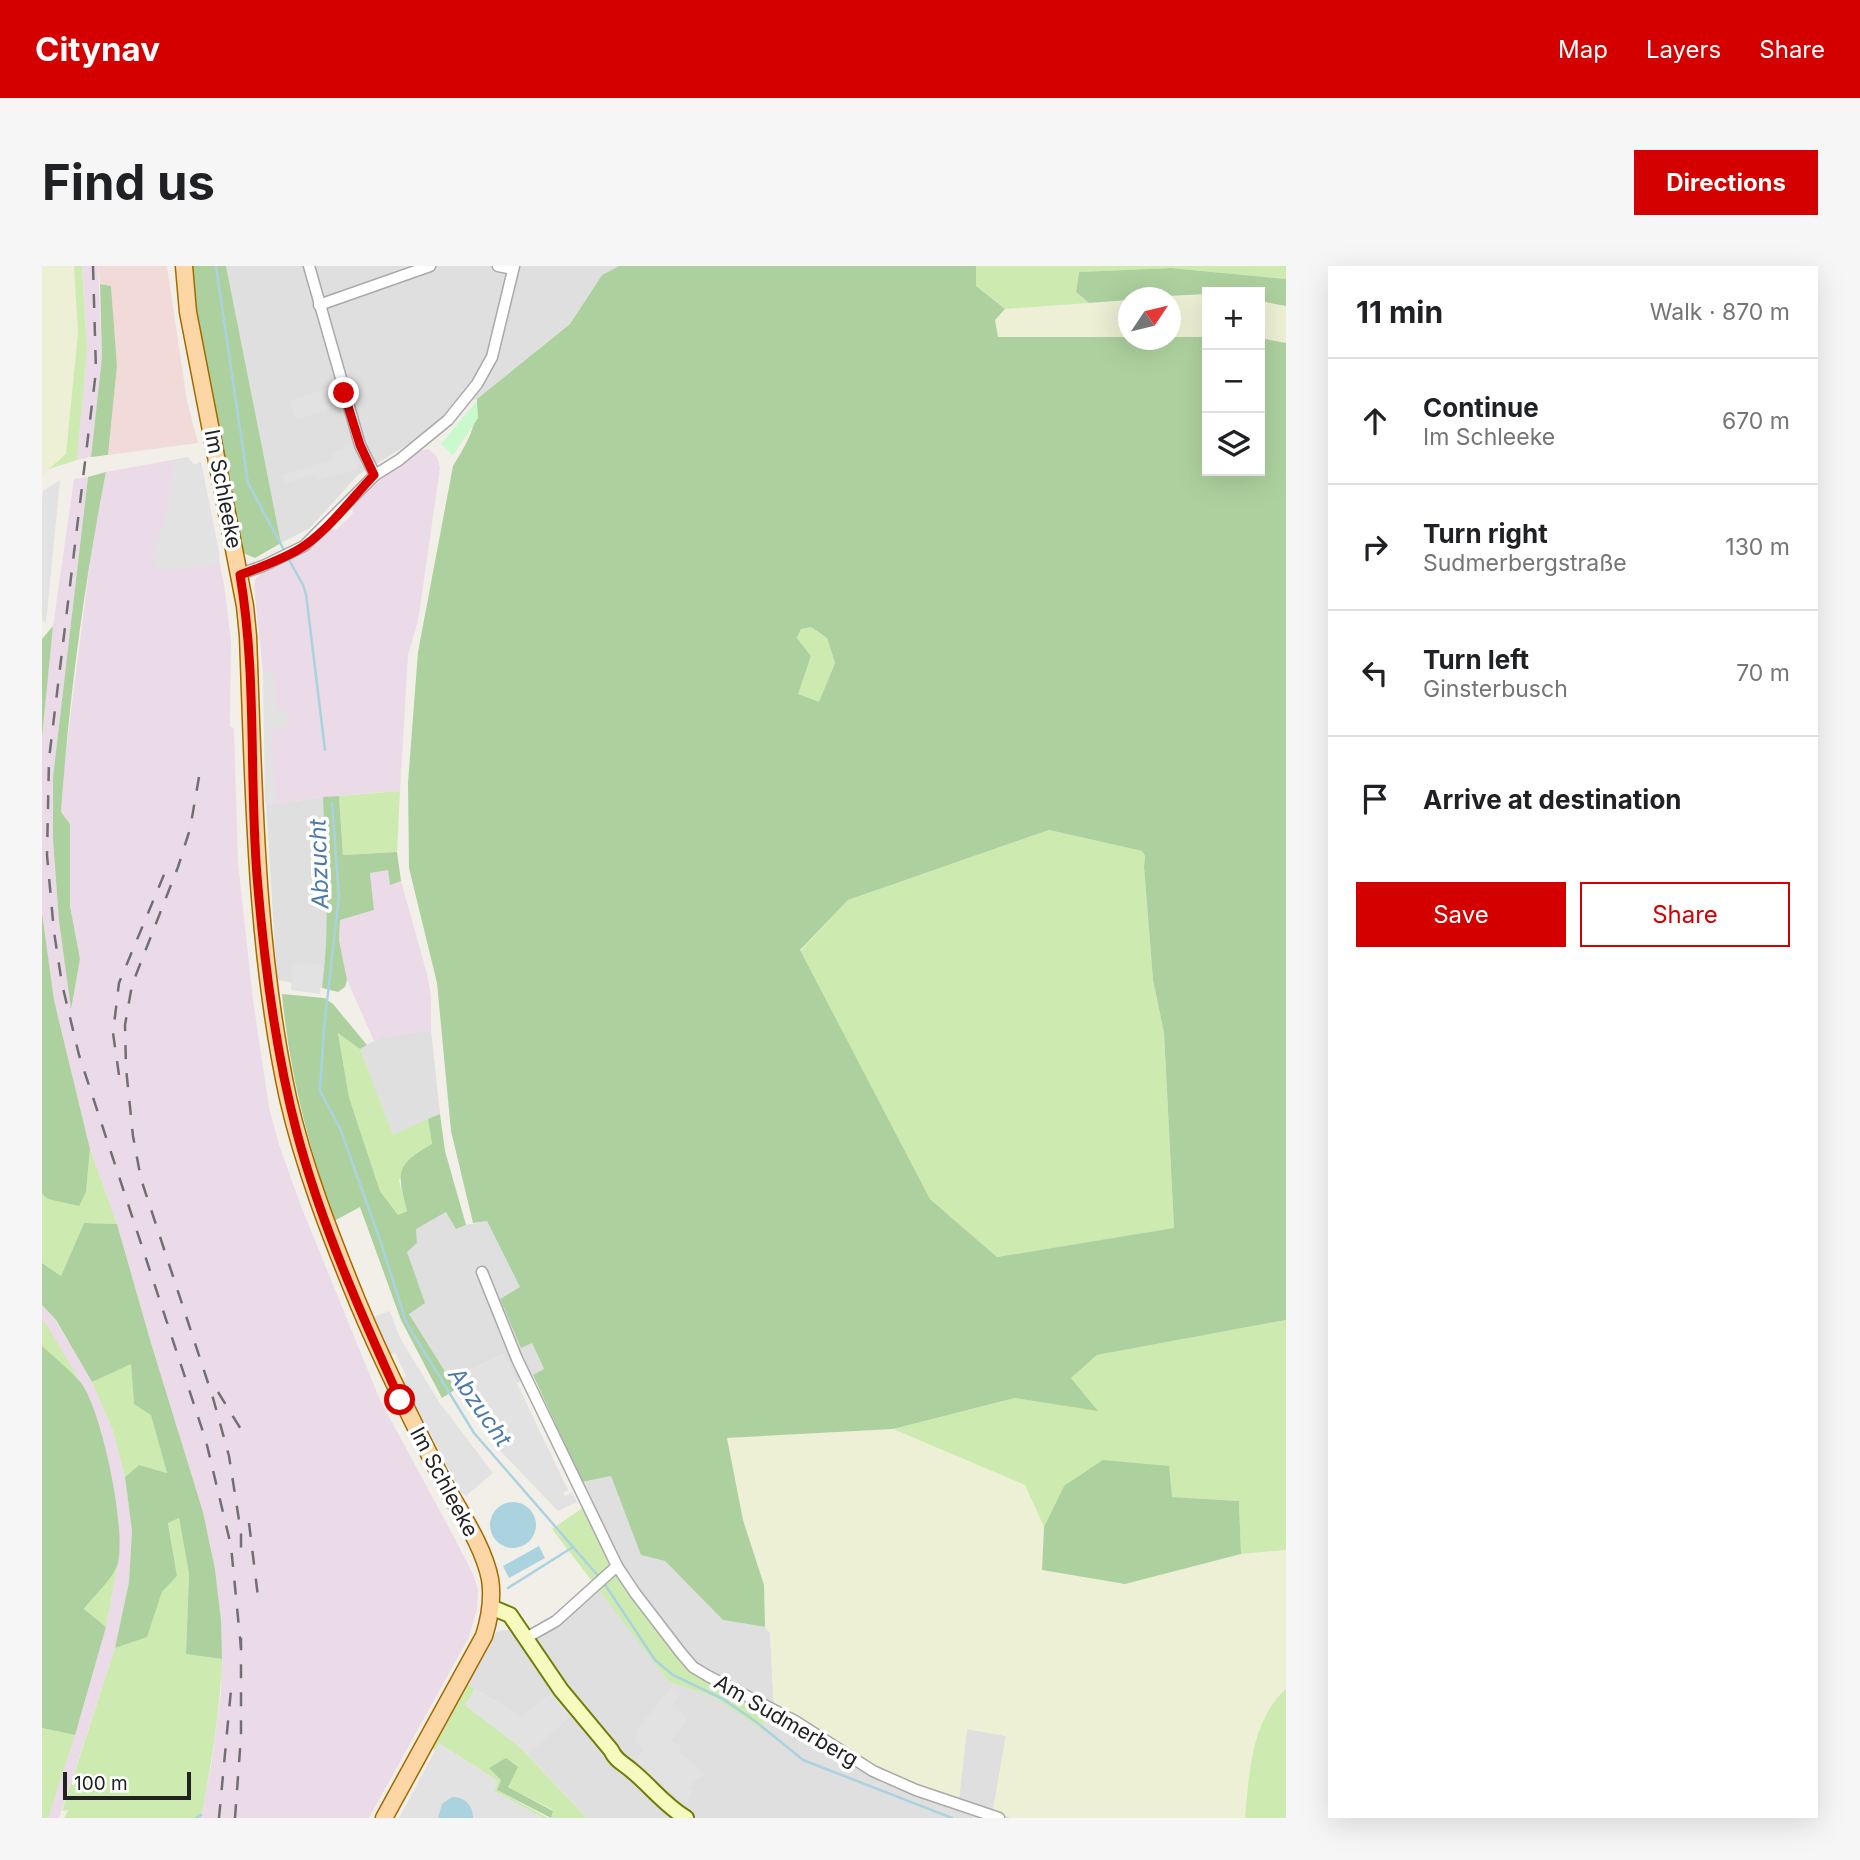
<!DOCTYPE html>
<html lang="en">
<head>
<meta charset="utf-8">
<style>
  :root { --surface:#fff; --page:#f6f6f6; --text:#202124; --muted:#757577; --line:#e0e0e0; --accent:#d40000 }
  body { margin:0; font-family:Inter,sans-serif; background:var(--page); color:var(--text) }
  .controls { position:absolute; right:21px; top:21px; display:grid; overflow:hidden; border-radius:0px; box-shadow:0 7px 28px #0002 }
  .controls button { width:63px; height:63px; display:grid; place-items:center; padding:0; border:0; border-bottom:2px solid var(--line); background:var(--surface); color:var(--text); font:35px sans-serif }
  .compass { position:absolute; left:1076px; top:21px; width:63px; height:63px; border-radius:50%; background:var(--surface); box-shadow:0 7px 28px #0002; rotate:55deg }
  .scale { position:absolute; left:21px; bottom:18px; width:128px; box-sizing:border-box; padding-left:7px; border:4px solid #222; border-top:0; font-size:19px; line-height:24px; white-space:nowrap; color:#222; -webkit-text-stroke:5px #fff; paint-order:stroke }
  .stop { position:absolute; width:21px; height:21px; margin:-16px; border:5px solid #d40000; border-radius:50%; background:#fff }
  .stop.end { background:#d40000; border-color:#fff; box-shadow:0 2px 7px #0008 }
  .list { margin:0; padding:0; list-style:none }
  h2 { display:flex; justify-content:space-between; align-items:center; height:91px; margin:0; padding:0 28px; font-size:30px }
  h2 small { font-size:23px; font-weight:400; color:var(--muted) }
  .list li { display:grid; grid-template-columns:46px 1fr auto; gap:21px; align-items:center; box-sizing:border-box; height:126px; padding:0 28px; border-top:2px solid var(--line) }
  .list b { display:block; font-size:26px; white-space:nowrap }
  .list p { margin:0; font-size:23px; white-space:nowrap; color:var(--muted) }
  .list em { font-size:23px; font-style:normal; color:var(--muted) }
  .actions { display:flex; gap:14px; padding:21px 28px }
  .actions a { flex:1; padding:16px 0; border:2px solid var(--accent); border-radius:0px; text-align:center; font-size:24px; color:var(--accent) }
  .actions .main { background:var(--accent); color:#fff }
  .icon { flex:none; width:38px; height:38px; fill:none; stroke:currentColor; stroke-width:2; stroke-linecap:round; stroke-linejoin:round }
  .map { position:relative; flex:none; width:1244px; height:1552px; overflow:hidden; border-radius:0px }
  header { display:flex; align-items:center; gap:42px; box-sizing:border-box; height:98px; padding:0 35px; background:var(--accent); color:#fff }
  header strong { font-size:33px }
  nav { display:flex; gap:38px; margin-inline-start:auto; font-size:24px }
  .intro { display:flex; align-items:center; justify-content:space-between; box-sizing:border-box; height:168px; padding:0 42px }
  h1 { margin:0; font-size:49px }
  .button { padding:18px 32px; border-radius:0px; background:var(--accent); color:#fff; font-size:24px; font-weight:700 }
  main { display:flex; gap:42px; padding:0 42px }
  aside { flex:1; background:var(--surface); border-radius:0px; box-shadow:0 7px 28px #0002 }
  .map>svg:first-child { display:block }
  .residential { fill:#e0dfdf }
  .commercial { fill:#f2dad9 }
  .industrial { fill:#ebdbe8 }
  .farmland { fill:#eef0d5 }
  .grass { fill:#cdebb0 }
  .forest { fill:#add19e; fill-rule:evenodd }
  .park { fill:#c8facc }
  .parking { fill:#e2e2e2 }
  .water { fill:#aad3df }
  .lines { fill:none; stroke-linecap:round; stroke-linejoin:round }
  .stream { stroke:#aad3df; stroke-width:2.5 }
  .minor-casing { stroke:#a9a9a9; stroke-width:13 }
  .secondary-casing { stroke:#707d05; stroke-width:18 }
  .primary-casing { stroke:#a06b00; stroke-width:19 }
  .minor { stroke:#fff; stroke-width:10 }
  .secondary { stroke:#f7fabf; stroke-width:14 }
  .primary { stroke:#fcd6a4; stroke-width:16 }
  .rail { stroke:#707070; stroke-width:2.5; stroke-dasharray:14 14; stroke-linecap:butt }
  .route { stroke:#d40000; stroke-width:9 }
  .labels { text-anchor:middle; stroke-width:7; stroke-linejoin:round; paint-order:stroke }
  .street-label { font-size:21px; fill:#222; stroke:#fff }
  .water-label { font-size:23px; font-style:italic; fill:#4a7aab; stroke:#fff }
</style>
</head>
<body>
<header>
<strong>Citynav</strong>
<nav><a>Map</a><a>Layers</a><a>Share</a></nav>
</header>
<div class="intro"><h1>Find us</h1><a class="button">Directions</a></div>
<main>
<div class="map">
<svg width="1244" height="1552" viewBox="0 0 1244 1552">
  <rect width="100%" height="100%" fill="#f2efe9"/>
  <g class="residential">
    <path d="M 184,0 L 577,0 L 560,9 L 528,58 L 435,133 L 412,140 L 391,163 L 316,209 L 268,262 L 239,277 Z"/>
    <path d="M 281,531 L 285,641 L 285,688 L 280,722 L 235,714 L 224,539 Z"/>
    <path d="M 389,764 L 398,848 L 351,870 L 318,783 L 339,771 Z"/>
    <path d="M 404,946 L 415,963 L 424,959 L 445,955 L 479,1021 L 458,1033 L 479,1081 L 490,1077 L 502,1104 L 475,1117 L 461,1088 L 408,1114 L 367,1048 L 365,985 L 375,977 L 373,963 Z"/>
    <path d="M 569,1210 L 599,1288 L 623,1295 L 681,1354 L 723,1361 L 728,1367 L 732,1441 L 917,1532 L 925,1463 L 964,1470 L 951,1544 L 969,1552 L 545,1552 L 485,1488 L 538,1441 L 484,1366 L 515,1350 L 552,1317 L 627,1416 L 672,1431 L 723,1464 L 714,1440 L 651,1407 L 591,1334 L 542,1241 L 540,1216 Z"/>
    <path d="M 461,1364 L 468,1364 L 475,1371 L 511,1427 L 479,1451 L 425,1418 L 454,1366 Z"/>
  </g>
  <path class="commercial" d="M 56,0 L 125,0 L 145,135 L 156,177 L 66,189 L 75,100 L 69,20 L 58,18 Z"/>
  <g class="industrial">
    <path d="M 40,0 L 56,0 L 60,91 L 49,191 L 35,194 L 45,85 Z"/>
    <path d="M 387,183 L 395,191 L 398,202 L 376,355 L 366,389 L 358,525 L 281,531 L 224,539 L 221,405 L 212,320 L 214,312 L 230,299 L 257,289 L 280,266 L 295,263 L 311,247 L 310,239 L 339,209 L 377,185 Z"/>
    <path d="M 146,191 L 152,199 L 159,196 L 183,325 L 189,375 L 188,461 L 192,462 L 196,597 L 211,734 L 227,841 L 237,879 L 259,940 L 338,1134 L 413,1273 L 432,1310 L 436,1324 L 435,1344 L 427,1371 L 327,1552 L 159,1552 L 170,1494 L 179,1426 L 179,1354 L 173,1303 L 161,1246 L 109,1077 L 75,958 L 48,883 L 12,734 L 0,657 L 0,472 L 11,360 L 32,213 L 46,211 L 11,511 L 11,574 L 17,655 L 29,740 L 38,693 L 28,640 L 28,558 L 19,547 L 22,501 L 51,273 L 64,206 Z"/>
    <path d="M 346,604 L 348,618 L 359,615 L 385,708 L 389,730 L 389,764 L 339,771 L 332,775 L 305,714 L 297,674 L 298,654 L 332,644 L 328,607 Z"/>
    <path d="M 0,1039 L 13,1054 L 50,1116 L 71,1165 L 83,1211 L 90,1265 L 87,1316 L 73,1382 L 17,1552 L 6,1552 L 64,1361 L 75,1301 L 77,1263 L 70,1212 L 59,1165 L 40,1119 L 0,1053 Z"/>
  </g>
  <g class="farmland">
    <path d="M 0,0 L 32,0 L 36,67 L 24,188 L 0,211 Z"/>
    <path d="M 1165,28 L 1165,71 L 1129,71 L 1128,32 L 1122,32 Z"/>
    <path d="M 1086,34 L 1086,71 L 955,71 L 953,54 L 963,43 Z"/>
    <path d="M 1218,35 L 1244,40 L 1244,77 L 1218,72 Z"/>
    <path d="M 851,1163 L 984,1219 L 1002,1261 L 1000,1304 L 1083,1318 L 1199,1288 L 1244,1284 L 1244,1423 L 1239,1427 L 1209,1494 L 1203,1552 L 969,1552 L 951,1545 L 964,1470 L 925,1463 L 917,1532 L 873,1519 L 832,1501 L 732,1441 L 728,1367 L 723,1361 L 722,1319 L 701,1254 L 685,1172 Z"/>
  </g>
  <g class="grass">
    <path d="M 32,0 L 40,0 L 45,85 L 35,194 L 7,203 L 24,188 L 36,67 Z"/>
    <path d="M 934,0 L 1244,0 L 1244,13 L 1129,2 L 1037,6 L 1034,26 L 1047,37 L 963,43 L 934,20 Z"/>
    <path d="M 769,361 L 785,372 L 793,397 L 777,437 L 755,428 L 769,390 L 755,372 L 759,363 Z"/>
    <path d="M 358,525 L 355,586 L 301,589 L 297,530 Z"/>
    <path d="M 1007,564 L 1100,585 L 1103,590 L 1102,601 L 1111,714 L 1122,767 L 1132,963 L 955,991 L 888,933 L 758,685 L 806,634 Z"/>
    <path d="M 296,766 L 318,783 L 351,869 L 386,853 L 390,878 L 357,914 L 365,945 L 356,949 L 338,925 L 307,831 Z"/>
    <path d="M 48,883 L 75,958 L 42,957 L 19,1010 L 0,997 L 0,928 L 6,933 L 44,926 Z"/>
    <path d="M 0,1053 L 6,1061 L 40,1119 L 0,1080 Z"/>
    <path d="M 1244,1054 L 1244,1284 L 1199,1288 L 1197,1235 L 1129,1231 L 1022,1220 L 1002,1261 L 983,1219 L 851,1163 L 973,1132 L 1055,1144 L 1029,1112 L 1055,1089 Z"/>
    <path d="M 89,1097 L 92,1138 L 109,1148 L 125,1207 L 97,1199 L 83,1211 L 71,1165 L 50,1116 Z"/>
    <path d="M 542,1241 L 591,1334 L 651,1407 L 714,1440 L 724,1466 L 672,1431 L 627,1416 L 510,1263 Z"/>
    <path d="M 137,1252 L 147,1308 L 144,1388 L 180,1393 C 178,1447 169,1499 159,1552 L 22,1552 L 26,1544 L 20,1545 L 73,1382 L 105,1370 L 120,1326 L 135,1310 L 126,1256 Z"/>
    <path d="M 75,1301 L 64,1361 L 42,1343 Z"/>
    <path d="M 425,1418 L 433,1423 L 423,1439 L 478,1481 L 545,1552 L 509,1552 L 511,1544 L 466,1521 L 459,1514 L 455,1524 L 506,1552 L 501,1552 L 452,1525 L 456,1515 L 398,1478 L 394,1485 L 389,1482 Z"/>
    <path d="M 1244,1423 L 1244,1552 L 1203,1552 C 1207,1509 1209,1454 1244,1423 Z"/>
    <path d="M 0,1462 L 33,1469 L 6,1552 L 0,1552 Z"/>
  </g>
  <g class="forest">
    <path d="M 149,0 L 184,0 L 239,277 L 213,292 L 201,287 L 153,45 Z"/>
    <path d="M 577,0 L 934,0 L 934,20 L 963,43 L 953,54 L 956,71 L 1086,71 L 1086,74 L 1128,74 L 1129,71 L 1165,71 L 1165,205 L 1218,205 L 1218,72 L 1244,77 L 1244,1054 L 1055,1089 L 1029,1112 L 1056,1145 L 973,1132 L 851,1163 L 685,1172 L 701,1254 L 722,1319 L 723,1361 L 681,1354 L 623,1295 L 599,1289 L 569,1210 L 540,1216 L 491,1109 L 502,1103 L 490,1077 L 479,1082 L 458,1033 L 478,1021 L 445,955 L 431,957 L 409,865 L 395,717 L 367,602 L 366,517 L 376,386 L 411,200 C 425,177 435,161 435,133 L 528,58 L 560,9 ZM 769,361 L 785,372 L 793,397 L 777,436 L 756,428 L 769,390 L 755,372 L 759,363 ZM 1007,564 L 1100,585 L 1103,590 L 1102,601 L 1111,714 L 1122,767 L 1132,962 L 955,991 L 888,933 L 758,684 L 806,634 Z"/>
    <path d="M 1129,2 L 1244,13 L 1244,40 L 1218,35 L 1218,26 L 1165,26 L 1165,28 L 1086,32 L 1086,34 L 1047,37 L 1034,26 L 1037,6 Z"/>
    <path d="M 58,18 L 69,20 L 75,100 L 66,189 L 49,191 L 60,91 Z"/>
    <path d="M 64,206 C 42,318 27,433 19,546 L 28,558 L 28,640 L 38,693 L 29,743 L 17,655 L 11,574 L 11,511 L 46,211 Z"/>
    <path d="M 11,360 L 0,472 L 0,373 Z"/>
    <path d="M 297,530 L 301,589 L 355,586 L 359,615 L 348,619 L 346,604 L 328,607 L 332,644 L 298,654 L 297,674 L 305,714 L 303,721 L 296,726 L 280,722 C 289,659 283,595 281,531 Z"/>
    <path d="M 0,647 L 12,734 L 48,883 L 44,926 L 37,940 L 6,933 L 0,928 Z"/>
    <path d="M 240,728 L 282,732 L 291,738 L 325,779 L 318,783 L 296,767 L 307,831 L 338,925 L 356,949 L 365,945 C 355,906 353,899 390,878 L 386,853 L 398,848 L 403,885 L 424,959 L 414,963 L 404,946 L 374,963 L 375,977 L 365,986 L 383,1037 L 367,1048 L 414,1123 L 400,1132 L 359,1054 L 318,941 L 292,955 C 267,880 247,807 240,728 Z"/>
    <path d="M 42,957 L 75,958 L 109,1077 L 161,1246 L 173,1303 L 179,1354 L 180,1393 L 144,1388 L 147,1308 L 137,1252 L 126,1257 L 135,1310 L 120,1326 L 105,1371 L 73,1382 L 87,1316 L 90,1265 L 83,1211 L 97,1199 L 125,1207 L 109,1149 L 92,1138 L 89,1098 L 50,1116 L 14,1054 L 0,1039 L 0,997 L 19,1010 Z"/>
    <path d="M 0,1080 C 13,1092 28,1104 39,1117 C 60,1144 86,1268 75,1300 C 71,1312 50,1332 42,1343 L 64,1361 L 33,1469 L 0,1462 Z"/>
    <path d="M 1061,1194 L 1127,1200 L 1130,1231 L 1197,1235 L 1199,1288 L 1083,1318 L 1000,1304 L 1002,1261 L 1022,1220 Z"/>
    <path d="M 464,1492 L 476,1501 L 466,1521 L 511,1545 L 509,1552 L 455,1524 L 459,1514 L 447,1502 Z"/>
  </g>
  <path class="park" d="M 435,135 L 436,152 L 411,189 L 399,178 Z"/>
  <g class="parking">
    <path d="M 287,121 L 294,141 L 254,154 L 247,135 Z"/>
    <path d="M 309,180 L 316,203 L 274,215 L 272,209 L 244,217 L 241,209 L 292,193 L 290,186 Z"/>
    <path d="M 146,191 L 152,199 L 159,196 L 178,290 L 176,292 L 177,299 L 120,304 L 113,299 L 111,289 L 113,279 L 122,260 L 131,195 Z"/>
    <path d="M 18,214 L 4,357 L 0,354 L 0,233 L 1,225 Z"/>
    <path d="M 221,405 L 231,405 L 235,445 L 246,444 L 245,461 L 228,465 L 235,535 L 223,537 Z"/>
    <path d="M 251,697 L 281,698 L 278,728 L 249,724 Z"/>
    <path d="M 348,1045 L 357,1070 L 397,1136 L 451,1207 L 424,1230 L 418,1225 L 360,1113 L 364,1110 L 353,1087 L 348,1089 L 331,1051 Z"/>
    <path d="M 461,1088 L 526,1224 L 521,1227 L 523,1230 L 530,1226 L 535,1236 L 516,1245 L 448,1174 L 417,1110 Z"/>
    <path d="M 629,1421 L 638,1428 L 630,1440 L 646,1452 L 630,1474 L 640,1482 L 637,1487 L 664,1507 L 658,1514 L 656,1512 L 648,1522 L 652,1525 L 644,1537 L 601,1504 L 593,1494 L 601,1483 L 592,1475 L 596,1469 L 593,1466 Z"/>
    <path d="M 433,1423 L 479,1451 L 511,1427 L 529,1449 L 485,1488 L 478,1481 L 423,1439 Z"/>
    <path d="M 397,1477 L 456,1515 L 452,1525 L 501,1552 L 357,1552 Z"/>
  </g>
  <g class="water">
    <circle cx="471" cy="1259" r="23"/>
    <path d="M 497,1280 L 503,1292 L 467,1312 L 461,1300 Z"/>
    <path d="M 410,1531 C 423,1531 431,1539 431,1552 L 396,1552 L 400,1538 Z"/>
  </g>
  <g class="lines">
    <g class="stream">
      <path d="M 174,0 L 206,217 L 243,286"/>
      <path d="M 246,292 L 261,319 L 264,328 L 283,484"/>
      <path d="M 290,537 L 297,630 L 282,762 L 278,825 L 298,862 L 339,977 L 364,1056 L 432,1167 L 558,1312"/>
      <path d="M 562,1317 L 613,1394 L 631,1409 L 681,1433 L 713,1455 L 761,1494 L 910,1552"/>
      <path d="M 466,1322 L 531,1281"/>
      <path d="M 154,1552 L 159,1549"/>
    </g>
    <defs>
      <g id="minor">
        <path d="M 267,0 L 318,179 L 333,209"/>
        <path d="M 456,0 L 471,3"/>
        <path d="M 277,39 L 388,0"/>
        <path d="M 198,308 L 221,300 L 262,280 L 333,209 L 357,194 L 406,154 L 435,118 L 450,91 L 472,0"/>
        <path d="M 440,1006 L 475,1093 L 575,1300 L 514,1355 L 484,1372"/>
        <path d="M 575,1300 L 593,1327 L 639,1387 L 651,1401 L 666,1410 L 753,1455 L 831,1505 L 874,1524 L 957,1552"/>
      </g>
      <path id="secondary" d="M 449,1341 L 468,1349 L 519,1424 L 569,1484 C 574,1495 581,1497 589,1504 C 608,1519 621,1538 644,1552"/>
      <path id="primary" d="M 142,0 L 146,46 L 203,340 L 206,370 C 212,525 213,680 246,832 C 262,902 289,971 316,1037 C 341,1097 370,1155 400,1213 C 416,1244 441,1278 448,1313 C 451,1332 448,1351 442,1370 L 342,1552"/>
    </defs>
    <use href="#minor" class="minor-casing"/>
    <use href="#secondary" class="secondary-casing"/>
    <use href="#primary" class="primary-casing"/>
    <use href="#minor" class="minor"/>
    <use href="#secondary" class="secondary"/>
    <use href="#primary" class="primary"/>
    <g class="rail">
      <path d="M 51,0 L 54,105 L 7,493 L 5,589 L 12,666 L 20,718 L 37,789 L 164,1175 L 189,1280 L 199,1382"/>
      <path d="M 157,511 L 148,563 L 136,601 L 90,719 L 83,759 L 84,802 L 91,870 L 99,913 L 171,1132 L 187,1190 L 199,1267 L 199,1295"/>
      <path d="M 77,809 L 71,767 L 77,717 L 126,599"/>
      <path d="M 176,1126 L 200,1165"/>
      <path d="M 207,1257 L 217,1339"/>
      <path d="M 177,1552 L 190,1413"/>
      <path d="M 193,1552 L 199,1470 L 199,1372"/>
    </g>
  </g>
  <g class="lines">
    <path class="route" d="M 302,127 L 318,179 L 332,209 C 309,233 283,269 254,285 C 236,295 217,302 198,309 C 215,408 207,510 215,610 C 222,696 233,784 255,867 C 279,958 319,1048 358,1134"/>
  </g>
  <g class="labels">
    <g class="street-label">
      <text transform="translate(181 223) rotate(79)" y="7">Im Schleeke</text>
      <text transform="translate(402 1216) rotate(62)" y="7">Im Schleeke</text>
      <text transform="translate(744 1455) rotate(30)" y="7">Am Sudmerberg</text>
    </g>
    <g class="water-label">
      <text transform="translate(277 598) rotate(-92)" y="8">Abzucht</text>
      <text transform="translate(438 1141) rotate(55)" y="8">Abzucht</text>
    </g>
  </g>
</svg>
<div class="controls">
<button>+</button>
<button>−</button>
<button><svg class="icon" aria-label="layers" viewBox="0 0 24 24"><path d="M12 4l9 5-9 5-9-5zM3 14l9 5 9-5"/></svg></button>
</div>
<svg class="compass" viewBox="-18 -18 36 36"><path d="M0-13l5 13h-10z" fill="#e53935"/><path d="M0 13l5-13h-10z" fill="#757577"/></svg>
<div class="scale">100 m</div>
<div class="stop" style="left:358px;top:1134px"></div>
<div class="stop end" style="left:302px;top:127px"></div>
</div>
<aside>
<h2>11 min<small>Walk · 870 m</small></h2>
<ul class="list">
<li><svg class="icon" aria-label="ahead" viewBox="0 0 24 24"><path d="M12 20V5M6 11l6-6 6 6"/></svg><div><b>Continue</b><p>Im Schleeke</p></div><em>670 m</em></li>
<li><svg class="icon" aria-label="right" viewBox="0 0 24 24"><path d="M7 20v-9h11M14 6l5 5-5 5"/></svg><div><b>Turn right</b><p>Sudmerbergstraße</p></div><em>130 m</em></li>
<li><svg class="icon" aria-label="left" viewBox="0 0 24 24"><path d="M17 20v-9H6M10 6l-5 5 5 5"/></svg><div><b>Turn left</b><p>Ginsterbusch</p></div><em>70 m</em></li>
<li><svg class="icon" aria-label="arrive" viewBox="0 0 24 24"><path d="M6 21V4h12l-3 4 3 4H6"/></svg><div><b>Arrive at destination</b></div></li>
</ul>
<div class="actions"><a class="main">Save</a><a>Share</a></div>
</aside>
</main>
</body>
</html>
